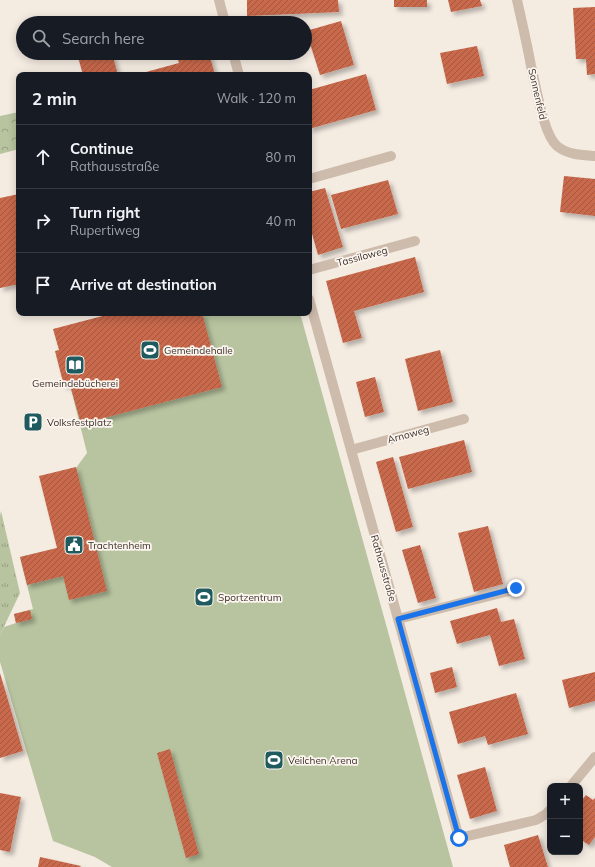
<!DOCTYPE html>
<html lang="en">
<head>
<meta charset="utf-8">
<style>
  :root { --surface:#171b24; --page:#242831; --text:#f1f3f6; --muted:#9ea1a6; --line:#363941 }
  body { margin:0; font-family:Mulish,sans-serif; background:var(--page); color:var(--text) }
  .controls { position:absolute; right:12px; bottom:12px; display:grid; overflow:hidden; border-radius:8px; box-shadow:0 2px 10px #0003 }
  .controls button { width:36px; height:36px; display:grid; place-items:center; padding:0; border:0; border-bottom:1px solid var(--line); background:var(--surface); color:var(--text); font:20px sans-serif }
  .stop { position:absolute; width:12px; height:12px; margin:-9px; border:3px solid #1a73e8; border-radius:50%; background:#fff }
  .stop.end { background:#1a73e8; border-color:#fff; box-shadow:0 1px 4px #0008 }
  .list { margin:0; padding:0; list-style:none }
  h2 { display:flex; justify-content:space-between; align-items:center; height:52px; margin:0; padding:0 16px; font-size:17px }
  h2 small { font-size:13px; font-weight:400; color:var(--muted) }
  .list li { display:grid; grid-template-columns:26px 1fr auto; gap:12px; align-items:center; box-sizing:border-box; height:64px; padding:0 16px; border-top:1px solid var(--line) }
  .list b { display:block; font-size:15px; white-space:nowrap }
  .list p { margin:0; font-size:13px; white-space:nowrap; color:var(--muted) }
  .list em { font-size:13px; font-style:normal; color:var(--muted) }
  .icon { flex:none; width:22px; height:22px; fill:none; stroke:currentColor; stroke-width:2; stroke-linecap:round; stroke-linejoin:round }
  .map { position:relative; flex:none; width:595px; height:867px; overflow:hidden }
  .search { position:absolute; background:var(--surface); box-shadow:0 2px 10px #0003; left:16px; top:16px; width:296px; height:44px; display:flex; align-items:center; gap:10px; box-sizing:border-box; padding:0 14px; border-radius:22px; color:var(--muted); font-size:15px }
  .panel { position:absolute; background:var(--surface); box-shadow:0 2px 10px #0003; left:16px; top:72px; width:296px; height:244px; border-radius:8px }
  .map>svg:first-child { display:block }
  .grass { fill:url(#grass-tufts) }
  .forest { fill:url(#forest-crowns) }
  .garden { fill:#b8c4a0 }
  .building { fill:url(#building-hatch); filter:url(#shadow) }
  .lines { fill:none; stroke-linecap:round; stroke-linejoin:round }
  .minor { stroke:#cdbbac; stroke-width:10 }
  .route { stroke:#1a73e8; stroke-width:5 }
  .labels { text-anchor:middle; stroke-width:3.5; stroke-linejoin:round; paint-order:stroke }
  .street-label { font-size:10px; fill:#3b302b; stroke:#fbf5ee }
  .poi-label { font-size:10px; fill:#3b302b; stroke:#fbf5ee; text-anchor:start }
</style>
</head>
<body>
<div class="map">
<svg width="595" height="867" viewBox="0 0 595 867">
  <defs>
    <pattern id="grass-tufts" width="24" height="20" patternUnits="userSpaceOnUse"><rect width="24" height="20" fill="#b8c4a0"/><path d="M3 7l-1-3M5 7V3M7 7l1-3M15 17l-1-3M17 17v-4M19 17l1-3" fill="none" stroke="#97a083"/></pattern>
    <pattern id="forest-crowns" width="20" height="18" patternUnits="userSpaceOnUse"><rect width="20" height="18" fill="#b8c4a0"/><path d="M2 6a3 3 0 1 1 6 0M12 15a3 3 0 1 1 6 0" fill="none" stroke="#97a083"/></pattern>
    <pattern id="building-hatch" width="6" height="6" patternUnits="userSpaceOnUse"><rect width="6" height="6" fill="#c8694b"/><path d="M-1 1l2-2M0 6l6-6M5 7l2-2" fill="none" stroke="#a4573f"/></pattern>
    <filter id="shadow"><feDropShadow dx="3.5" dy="3.5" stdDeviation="2" flood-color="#0004"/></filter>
  </defs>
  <rect width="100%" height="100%" fill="#f4ebe1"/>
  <path class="grass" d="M 1,511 L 20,593 L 0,635 L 0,516 Z"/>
  <path class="forest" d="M 19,112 L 19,149 L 0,154 L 0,116 Z"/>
  <path class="garden" d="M 114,313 L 300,313 L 453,867 L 112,867 L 95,857 L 53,841 L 0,662 L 0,635 L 4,627 L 16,623 L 14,614 L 33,609 L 20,557 L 57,548 L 76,468 L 87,453 L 70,385 Z"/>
  <g class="building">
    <path d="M 247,0 L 338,0 L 339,12 L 247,16 Z"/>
    <rect x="394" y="0" width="33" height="7"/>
    <path d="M 448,0 L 480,0 L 482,6 L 451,12 Z"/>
    <path d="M 595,7 L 595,74 L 587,75 L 586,59 L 576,59 L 573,8 Z"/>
    <path d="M 341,21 L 354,65 L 320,75 L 306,31 Z"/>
    <path d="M 477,46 L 484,76 L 447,84 L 440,53 Z"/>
    <path d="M 92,53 L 112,53 L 118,75 L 83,75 L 78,57 Z"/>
    <path d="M 176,53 L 209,53 L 215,75 L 135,75 L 179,63 Z"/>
    <path d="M 366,74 L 376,110 L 309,129 L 309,90 Z"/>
    <path d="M 564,176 L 595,179 L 595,216 L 560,212 Z"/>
    <path d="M 388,180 L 398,214 L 341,229 L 331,195 Z"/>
    <path d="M 325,188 L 343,247 L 318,255 L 309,223 L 309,192 Z"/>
    <path d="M 19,194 L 19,284 L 0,288 L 0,198 Z"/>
    <path d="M 415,257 L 424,292 L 354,311 L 362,338 L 343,343 L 326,281 Z"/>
    <path d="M 114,313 L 202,313 L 222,387 L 81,424 L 70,385 L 64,386 L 55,351 L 59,350 L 53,329 Z"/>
    <path d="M 440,350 L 453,402 L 418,411 L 405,359 Z"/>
    <path d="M 375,377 L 384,412 L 365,417 L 356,382 Z"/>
    <path d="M 464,440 L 472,472 L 408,489 L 399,457 Z"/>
    <path d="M 393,457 L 413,527 L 396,532 L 376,462 Z"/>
    <path d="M 76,467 L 107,591 L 69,600 L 63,576 L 27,585 L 20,557 L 57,548 L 39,476 Z"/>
    <path d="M 488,526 L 503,584 L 474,592 L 458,533 Z"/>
    <path d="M 420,545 L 436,598 L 418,603 L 402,550 Z"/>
    <path d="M 497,608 L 501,622 L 514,619 L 525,659 L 499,666 L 490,635 L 457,644 L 450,621 Z"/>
    <path d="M 30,610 L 32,619 L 16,623 L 14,614 Z"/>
    <path d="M 452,667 L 457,687 L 435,693 L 430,673 Z"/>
    <path d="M 595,672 L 595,701 L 569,708 L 562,680 Z"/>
    <path d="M 0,673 L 23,751 L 0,758 Z"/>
    <path d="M 516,693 L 528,734 L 488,745 L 485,736 L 458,744 L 449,712 Z"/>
    <path d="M 170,749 L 199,854 L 186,858 L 157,753 Z"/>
    <path d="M 485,767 L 497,811 L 470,819 L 457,775 Z"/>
    <path d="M 0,793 L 21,797 L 10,852 L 0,850 Z"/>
    <path d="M 586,795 L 593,800 L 595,798 L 595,837 L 589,845 L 580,839 L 580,802 Z"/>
    <path d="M 538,835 L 548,867 L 510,867 L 504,845 Z"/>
    <path d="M 40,857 L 81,866 L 80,867 L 38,867 Z"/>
  </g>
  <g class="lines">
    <g class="minor">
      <path d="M 219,0 L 225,23"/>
      <path d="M 517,0 C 522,22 527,44 531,66 C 536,85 543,134 557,146 C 568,155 582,155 595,156"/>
      <path d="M 233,53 L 239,75"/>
      <path d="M 309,179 L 391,156"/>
      <path d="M 309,270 L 415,241"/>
      <path d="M 309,299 L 459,838 L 536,820 L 546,814 L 550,810"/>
      <path d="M 351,450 L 464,419"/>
      <path d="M 398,619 L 516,589"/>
      <path d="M 571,786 L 595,757"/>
    </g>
  </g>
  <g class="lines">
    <path class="route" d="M 459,838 L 398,619 L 516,588"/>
  </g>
  <defs>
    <symbol id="stadium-square" viewBox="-11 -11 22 22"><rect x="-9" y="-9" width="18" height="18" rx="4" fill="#1f5a5e" stroke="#fbf5ee"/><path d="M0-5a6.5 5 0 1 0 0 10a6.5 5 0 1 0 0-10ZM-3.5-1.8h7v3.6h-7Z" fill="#fff"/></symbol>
    <symbol id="library-square" viewBox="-11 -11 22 22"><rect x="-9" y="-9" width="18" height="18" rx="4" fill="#1f5a5e" stroke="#fbf5ee"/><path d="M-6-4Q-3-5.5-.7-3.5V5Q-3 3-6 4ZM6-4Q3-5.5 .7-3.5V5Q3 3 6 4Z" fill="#fff"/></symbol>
    <symbol id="parking-square" viewBox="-11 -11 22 22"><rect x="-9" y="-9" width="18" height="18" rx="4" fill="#1f5a5e" stroke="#fbf5ee"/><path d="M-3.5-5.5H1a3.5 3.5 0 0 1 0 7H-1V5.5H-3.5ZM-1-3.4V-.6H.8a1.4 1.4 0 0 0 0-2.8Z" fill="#fff"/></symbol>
    <symbol id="civic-square" viewBox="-11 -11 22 22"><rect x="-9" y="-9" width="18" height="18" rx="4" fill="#1f5a5e" stroke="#fbf5ee"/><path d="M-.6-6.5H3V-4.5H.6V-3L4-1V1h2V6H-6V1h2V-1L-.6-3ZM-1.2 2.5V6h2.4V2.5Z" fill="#fff"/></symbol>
  </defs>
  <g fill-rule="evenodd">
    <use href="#stadium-square" x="139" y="339" width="22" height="22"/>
    <use href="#library-square" x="64" y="354" width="22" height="22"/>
    <use href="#parking-square" x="22" y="411" width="22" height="22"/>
    <use href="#civic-square" x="63" y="534" width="22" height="22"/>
    <use href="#stadium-square" x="193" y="586" width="22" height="22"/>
    <use href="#stadium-square" x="263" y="749" width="22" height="22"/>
  </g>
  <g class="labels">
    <g class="street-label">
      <text transform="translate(538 94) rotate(77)" y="4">Sonnenfeld</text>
      <text transform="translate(362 256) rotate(-15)" y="4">Tassiloweg</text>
      <text transform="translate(408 434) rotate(-15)" y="4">Arnoweg</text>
      <text transform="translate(384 568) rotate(74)" y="4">Rathausstraße</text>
    </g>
    <g class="poi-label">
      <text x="164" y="354">Gemeindehalle</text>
      <text x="75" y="387" text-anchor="middle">Gemeindebücherei</text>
      <text x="47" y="426">Volksfestplatz</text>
      <text x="88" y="549">Trachtenheim</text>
      <text x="218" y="601">Sportzentrum</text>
      <text x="288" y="764">Veilchen Arena</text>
    </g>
  </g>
</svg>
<div class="controls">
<button>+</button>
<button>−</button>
</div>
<div class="stop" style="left:459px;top:838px"></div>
<div class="stop end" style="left:516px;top:588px"></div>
<div class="search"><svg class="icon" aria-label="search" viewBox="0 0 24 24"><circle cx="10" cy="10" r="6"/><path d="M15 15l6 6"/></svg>Search here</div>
<section class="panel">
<h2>2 min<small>Walk · 120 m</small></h2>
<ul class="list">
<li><svg class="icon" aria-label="ahead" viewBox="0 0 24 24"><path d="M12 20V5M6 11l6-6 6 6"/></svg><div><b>Continue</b><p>Rathausstraße</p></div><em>80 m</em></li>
<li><svg class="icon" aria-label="right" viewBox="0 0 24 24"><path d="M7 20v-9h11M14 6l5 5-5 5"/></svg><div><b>Turn right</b><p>Rupertiweg</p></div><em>40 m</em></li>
<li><svg class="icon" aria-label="arrive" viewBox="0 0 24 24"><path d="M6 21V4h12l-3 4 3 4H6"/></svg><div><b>Arrive at destination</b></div></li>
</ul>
</section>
</div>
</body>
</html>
